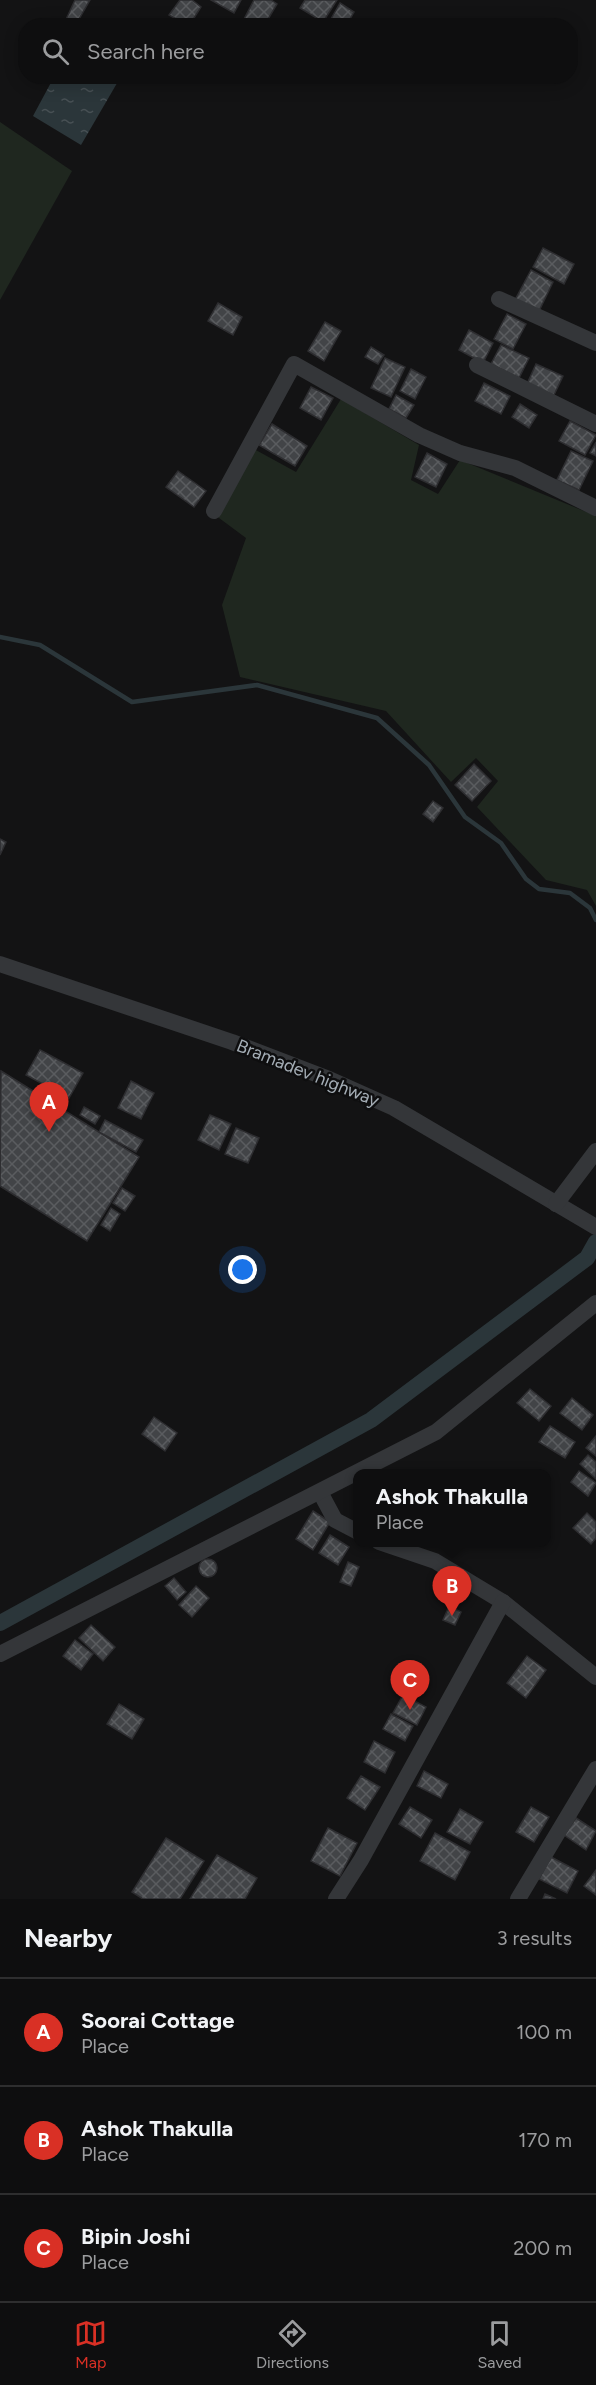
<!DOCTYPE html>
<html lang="en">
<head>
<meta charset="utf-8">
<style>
  :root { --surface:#0e0e0f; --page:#1c1c1d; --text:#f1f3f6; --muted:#9b9c9e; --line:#2e2e2f; --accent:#d93025 }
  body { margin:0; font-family:Figtree,sans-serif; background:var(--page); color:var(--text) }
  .you { position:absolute; left:243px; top:1270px; width:21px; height:21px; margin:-15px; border:4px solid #fff; border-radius:50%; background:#1a73e8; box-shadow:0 0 0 9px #1a73e833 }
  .badge { display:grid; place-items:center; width:39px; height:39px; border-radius:50%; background:var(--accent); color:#fff; font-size:20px; font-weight:700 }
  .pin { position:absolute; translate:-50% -50px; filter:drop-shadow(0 2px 3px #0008) }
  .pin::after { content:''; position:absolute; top:32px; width:21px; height:18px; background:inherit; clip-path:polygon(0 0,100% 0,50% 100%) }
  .popup { position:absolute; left:353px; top:1469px; width:198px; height:78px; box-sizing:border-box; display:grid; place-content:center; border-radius:12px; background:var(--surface); filter:drop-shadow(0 2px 4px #0005); font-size:20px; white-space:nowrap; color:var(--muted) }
  .popup b { font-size:22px; color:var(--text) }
  .popup::after { content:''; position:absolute; left:50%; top:100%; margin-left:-12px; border:12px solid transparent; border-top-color:var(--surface) }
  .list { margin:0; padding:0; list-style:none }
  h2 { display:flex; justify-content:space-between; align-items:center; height:78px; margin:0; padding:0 24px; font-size:26px }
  h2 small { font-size:20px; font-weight:400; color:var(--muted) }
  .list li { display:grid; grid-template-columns:39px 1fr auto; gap:18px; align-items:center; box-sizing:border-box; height:108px; padding:0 24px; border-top:2px solid var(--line) }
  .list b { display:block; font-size:22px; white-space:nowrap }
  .list p { margin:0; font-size:20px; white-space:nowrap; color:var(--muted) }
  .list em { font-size:20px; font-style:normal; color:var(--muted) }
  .icon { flex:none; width:33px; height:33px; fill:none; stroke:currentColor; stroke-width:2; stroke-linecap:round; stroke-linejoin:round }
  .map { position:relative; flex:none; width:596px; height:1899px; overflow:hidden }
  .search { position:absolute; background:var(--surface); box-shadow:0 3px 15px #0003; left:18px; right:18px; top:18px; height:66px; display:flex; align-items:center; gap:15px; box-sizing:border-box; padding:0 21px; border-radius:24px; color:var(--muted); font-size:22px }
  .sheet { height:402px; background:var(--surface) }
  nav { display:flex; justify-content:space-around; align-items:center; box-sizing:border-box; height:84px; border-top:2px solid var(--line); background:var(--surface); font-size:16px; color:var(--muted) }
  nav a { display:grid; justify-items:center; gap:3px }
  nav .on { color:var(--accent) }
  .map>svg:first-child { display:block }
  .grass { fill:#1f271f }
  .water { fill:url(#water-ripples) }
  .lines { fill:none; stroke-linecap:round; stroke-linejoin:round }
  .stream { stroke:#2b363a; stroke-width:4.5 }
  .canal { stroke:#2b363a; stroke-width:16 }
  .building { fill:url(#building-cross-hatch); stroke:#2d2d30; stroke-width:1.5 }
  .minor { stroke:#343639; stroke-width:16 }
  .labels { text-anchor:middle; stroke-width:5; stroke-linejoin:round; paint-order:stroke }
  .street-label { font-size:18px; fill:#a4adb5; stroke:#0e0e0f }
</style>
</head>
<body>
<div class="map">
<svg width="596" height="1899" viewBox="0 0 596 1899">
  <defs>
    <pattern id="water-ripples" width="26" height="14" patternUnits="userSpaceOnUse" patternTransform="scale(1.5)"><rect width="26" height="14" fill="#2b363a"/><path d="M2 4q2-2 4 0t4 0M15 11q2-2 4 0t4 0" fill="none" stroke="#475054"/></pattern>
    <pattern id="building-cross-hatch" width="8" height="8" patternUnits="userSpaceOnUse" patternTransform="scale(1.5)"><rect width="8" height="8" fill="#424447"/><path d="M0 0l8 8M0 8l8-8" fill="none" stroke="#5a5c5f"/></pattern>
  </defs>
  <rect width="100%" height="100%" fill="#131314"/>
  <g class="grass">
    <path d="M 0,122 L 72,171 L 0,300 Z"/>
    <path d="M 341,399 L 419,445 L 411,480 L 438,494 L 460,460 L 596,516 L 596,906 L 587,890 L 546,880 L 477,807 L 498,781 L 476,758 L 451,782 L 386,711 L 240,677 L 222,605 L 246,538 L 215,515 L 254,449 L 296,472 Z"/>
  </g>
  <path class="water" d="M 117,77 L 120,78 L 81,145 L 33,116 L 54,77 Z"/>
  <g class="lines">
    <path class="stream" d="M 0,637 L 40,645 L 132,702 L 257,685 L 377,718 L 429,765 L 465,817 L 501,843 L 526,879 L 539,889 L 570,893 L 590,908 L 596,920"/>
    <path class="canal" d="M 0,1623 L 371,1420 L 587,1258 L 596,1242"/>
  </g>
  <g class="building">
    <path d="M 75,0 L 90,0 L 75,26 L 63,26 Z"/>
    <path d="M 180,0 L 192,0 L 201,7 L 189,26 L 169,15 Z"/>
    <path d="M 211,0 L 241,0 L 234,13 Z"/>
    <path d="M 254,0 L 271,0 L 277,4 L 264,26 L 247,26 L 242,23 Z"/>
    <path d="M 305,0 L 337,0 L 323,22 L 300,8 Z"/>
    <path d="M 340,3 L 354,12 L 346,26 L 327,26 Z"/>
    <path d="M 543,248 L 574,264 L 564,284 L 533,267 Z"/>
    <path d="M 531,270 L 553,282 L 539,311 L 515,300 Z"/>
    <path d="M 218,303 L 242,317 L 233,335 L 208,321 Z"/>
    <path d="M 507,314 L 526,324 L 513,349 L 494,339 Z"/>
    <path d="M 325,322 L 341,331 L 324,361 L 308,351 Z"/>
    <path d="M 469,330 L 493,343 L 483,363 L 459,350 Z"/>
    <path d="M 501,345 L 529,358 L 519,378 L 491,364 Z"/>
    <path d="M 371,347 L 384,355 L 378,364 L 365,357 Z"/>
    <path d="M 385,358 L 405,367 L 391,397 L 371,388 Z"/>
    <path d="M 536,364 L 563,376 L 553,397 L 527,384 Z"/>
    <path d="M 411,369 L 426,377 L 415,399 L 400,391 Z"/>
    <path d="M 484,383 L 510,396 L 501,414 L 475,401 Z"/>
    <path d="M 311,387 L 333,398 L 321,420 L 300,408 Z"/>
    <path d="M 396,395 L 414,405 L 406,418 L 389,409 Z"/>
    <path d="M 520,404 L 537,415 L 529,428 L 512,417 Z"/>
    <path d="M 570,421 L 596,435 L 585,455 L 559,441 Z"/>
    <path d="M 272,424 L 307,446 L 295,466 L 259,445 Z"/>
    <path d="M 596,442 L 596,456 L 590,453 Z"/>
    <path d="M 571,451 L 593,461 L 579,490 L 557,480 Z"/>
    <path d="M 427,453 L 447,464 L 436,487 L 415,477 Z"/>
    <path d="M 178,471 L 206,491 L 194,507 L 166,487 Z"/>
    <path d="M 474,764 L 491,781 L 472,801 L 455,785 Z"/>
    <path d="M 433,801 L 443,808 L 433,822 L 423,814 Z"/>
    <path d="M 0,839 L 6,842 L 0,855 Z"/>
    <path d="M 40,1050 L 83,1073 L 69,1098 L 26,1075 Z"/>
    <path d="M 1,1071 L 139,1157 L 87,1241 L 0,1186 Z"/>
    <path d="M 131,1081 L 154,1093 L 141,1119 L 118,1108 Z"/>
    <path d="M 84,1107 L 100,1116 L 95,1124 L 80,1115 Z"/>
    <path d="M 210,1115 L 231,1124 L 219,1150 L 198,1140 Z"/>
    <path d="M 105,1120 L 143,1140 L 136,1152 L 99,1132 Z"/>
    <path d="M 236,1128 L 259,1138 L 248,1163 L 225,1154 Z"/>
    <path d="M 122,1188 L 135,1196 L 125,1211 L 113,1203 Z"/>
    <path d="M 111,1208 L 120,1214 L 110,1231 L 101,1225 Z"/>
    <path d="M 530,1389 L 551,1406 L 539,1421 L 517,1403 Z"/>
    <path d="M 572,1398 L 593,1415 L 582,1430 L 560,1413 Z"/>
    <path d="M 154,1417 L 177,1433 L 165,1451 L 142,1434 Z"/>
    <path d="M 550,1426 L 575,1442 L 565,1458 L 539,1442 Z"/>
    <path d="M 596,1436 L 596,1456 L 586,1448 Z"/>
    <path d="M 588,1455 L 596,1462 L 596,1479 L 580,1464 Z"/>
    <path d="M 579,1471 L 596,1483 L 588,1496 L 571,1482 Z"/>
    <path d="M 313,1511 L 330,1522 L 313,1550 L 296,1539 Z"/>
    <path d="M 587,1513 L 596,1522 L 596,1538 L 591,1544 L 573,1528 Z"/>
    <path d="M 330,1535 L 349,1547 L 338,1565 L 319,1553 Z"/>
    <circle cx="208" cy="1568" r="9"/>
    <path d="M 348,1562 L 359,1567 L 351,1586 L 340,1582 Z"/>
    <path d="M 174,1578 L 186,1592 L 177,1600 L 165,1586 Z"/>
    <path d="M 196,1586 L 209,1598 L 192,1617 L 179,1605 Z"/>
    <path d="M 449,1606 L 461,1612 L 455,1625 L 443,1620 Z"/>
    <path d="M 91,1625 L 115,1647 L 103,1661 L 79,1638 Z"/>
    <path d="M 75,1640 L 93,1654 L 81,1670 L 63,1656 Z"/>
    <path d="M 527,1656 L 546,1670 L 526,1698 L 507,1683 Z"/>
    <path d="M 403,1695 L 426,1707 L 417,1725 L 393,1713 Z"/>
    <path d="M 119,1704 L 144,1719 L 132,1739 L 107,1724 Z"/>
    <path d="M 391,1714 L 413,1726 L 405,1741 L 383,1729 Z"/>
    <path d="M 374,1741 L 395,1752 L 385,1773 L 364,1762 Z"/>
    <path d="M 424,1771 L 448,1784 L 441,1798 L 417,1786 Z"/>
    <path d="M 361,1776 L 380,1787 L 365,1810 L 347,1798 Z"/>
    <path d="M 410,1807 L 432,1820 L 421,1838 L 399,1824 Z"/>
    <path d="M 531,1807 L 549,1817 L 534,1842 L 516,1832 Z"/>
    <path d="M 460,1809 L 483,1822 L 470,1844 L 447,1832 Z"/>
    <path d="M 576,1818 L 596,1831 L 586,1850 L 564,1835 Z"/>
    <path d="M 328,1828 L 357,1843 L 340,1876 L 311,1861 Z"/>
    <path d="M 435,1833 L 470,1852 L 455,1880 L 420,1861 Z"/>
    <path d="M 166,1838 L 204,1861 L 180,1899 L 143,1899 L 132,1892 Z"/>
    <path d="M 217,1855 L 257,1878 L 245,1899 L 190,1899 Z"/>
    <path d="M 551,1857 L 578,1871 L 567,1893 L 539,1879 Z"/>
    <path d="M 596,1870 L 596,1895 L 584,1886 Z"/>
    <path d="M 545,1894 L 556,1899 L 543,1899 Z"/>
  </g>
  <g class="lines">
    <g class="minor">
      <path d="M 499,299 L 596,343"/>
      <path d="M 477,365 L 596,424"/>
      <path d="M 214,511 L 294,364 L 419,435 L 460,453 L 515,468 L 596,508"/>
      <path d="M 0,964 L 232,1042 L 329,1079 L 394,1108 L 596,1227"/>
      <path d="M 556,1204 L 596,1151"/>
      <path d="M 320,1492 L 335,1520 L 358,1532"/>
      <path d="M 379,1542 L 435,1561 L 503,1602 L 596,1677"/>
      <path d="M 0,1654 L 436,1432 L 596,1303"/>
      <path d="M 336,1899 L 361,1860 L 503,1602"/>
      <path d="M 518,1899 L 596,1769"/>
    </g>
  </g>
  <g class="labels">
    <g class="street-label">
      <text transform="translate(308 1073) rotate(22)" y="6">Bramadev highway</text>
    </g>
  </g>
</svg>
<div class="you"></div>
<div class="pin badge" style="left:49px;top:1132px">A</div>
<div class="pin badge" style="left:452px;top:1616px">B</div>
<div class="popup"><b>Ashok Thakulla</b>Place</div>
<div class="pin badge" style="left:410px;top:1710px">C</div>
<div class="search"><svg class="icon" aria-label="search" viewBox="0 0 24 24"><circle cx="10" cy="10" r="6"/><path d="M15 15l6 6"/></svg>Search here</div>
</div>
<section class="sheet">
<h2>Nearby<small>3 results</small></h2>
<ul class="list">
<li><span class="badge">A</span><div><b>Soorai Cottage</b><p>Place</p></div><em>100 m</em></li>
<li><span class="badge">B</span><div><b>Ashok Thakulla</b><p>Place</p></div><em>170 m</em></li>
<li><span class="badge">C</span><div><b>Bipin Joshi</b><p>Place</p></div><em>200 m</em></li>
</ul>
</section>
<nav>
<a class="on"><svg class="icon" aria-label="map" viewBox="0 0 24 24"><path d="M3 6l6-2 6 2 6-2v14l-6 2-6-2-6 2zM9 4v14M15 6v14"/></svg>Map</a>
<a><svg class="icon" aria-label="directions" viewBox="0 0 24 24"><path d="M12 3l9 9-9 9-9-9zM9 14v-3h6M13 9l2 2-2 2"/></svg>Directions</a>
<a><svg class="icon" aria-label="saved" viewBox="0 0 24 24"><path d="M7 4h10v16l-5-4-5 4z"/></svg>Saved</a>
</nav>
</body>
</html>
